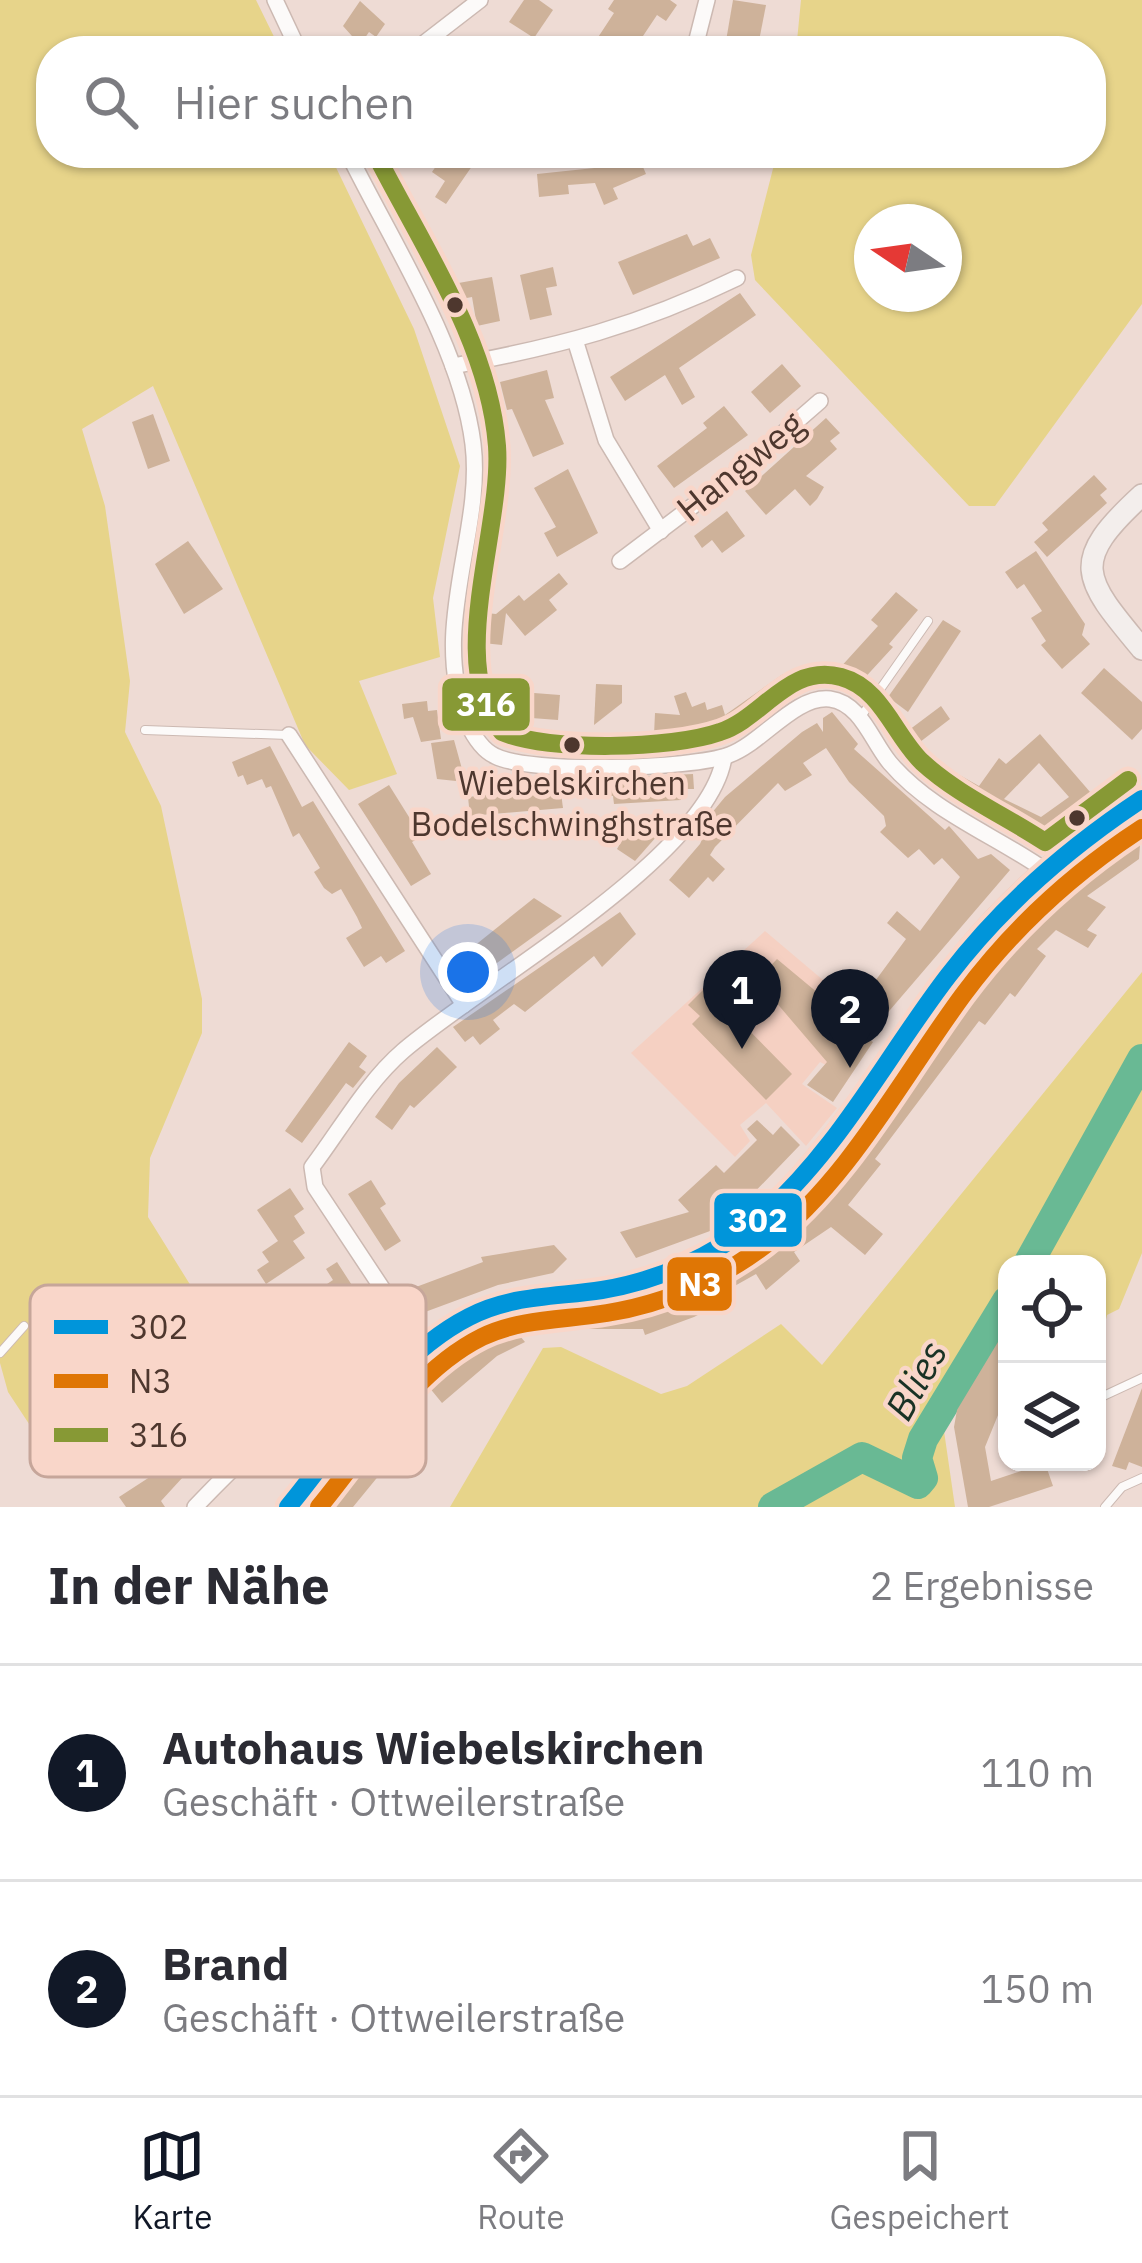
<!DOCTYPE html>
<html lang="de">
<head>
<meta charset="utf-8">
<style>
  :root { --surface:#fff; --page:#f7f7f7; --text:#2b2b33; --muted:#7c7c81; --line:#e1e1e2; --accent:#111827 }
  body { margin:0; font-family:"IBM Plex Sans",sans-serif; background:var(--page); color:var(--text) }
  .controls { position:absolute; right:36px; bottom:36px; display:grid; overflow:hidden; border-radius:24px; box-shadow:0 3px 9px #0004 }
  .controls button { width:108px; height:108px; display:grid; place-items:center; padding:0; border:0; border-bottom:3px solid var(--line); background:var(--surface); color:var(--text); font:60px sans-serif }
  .compass { position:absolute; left:854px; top:204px; width:108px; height:108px; border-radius:50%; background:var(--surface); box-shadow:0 3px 9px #0004; rotate:283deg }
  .you { position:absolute; left:468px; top:972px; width:42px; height:42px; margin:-30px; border:9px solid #fff; border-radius:50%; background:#1a73e8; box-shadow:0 0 0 18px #1a73e833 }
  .badge { display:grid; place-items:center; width:78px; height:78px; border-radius:50%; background:var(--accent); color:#fff; font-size:39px; font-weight:700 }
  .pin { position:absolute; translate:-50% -99px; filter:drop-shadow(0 3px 6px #0008) }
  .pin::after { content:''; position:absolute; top:63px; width:42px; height:36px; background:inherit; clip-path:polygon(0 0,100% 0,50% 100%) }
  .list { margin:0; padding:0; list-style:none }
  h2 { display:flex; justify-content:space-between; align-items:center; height:156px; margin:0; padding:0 48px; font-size:51px }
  h2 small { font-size:39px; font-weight:400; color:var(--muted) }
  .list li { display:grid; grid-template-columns:78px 1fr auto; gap:36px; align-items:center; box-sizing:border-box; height:216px; padding:0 48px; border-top:3px solid var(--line) }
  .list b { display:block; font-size:45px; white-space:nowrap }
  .list p { margin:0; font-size:39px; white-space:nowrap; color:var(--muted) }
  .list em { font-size:39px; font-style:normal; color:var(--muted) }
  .icon { flex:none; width:66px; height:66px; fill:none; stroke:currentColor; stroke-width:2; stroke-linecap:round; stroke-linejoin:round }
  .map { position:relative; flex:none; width:1142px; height:1507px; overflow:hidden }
  .search { position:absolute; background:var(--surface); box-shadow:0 3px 9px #0004; left:36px; right:36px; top:36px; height:132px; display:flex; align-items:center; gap:30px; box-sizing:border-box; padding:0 42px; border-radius:48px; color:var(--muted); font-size:45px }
  .sheet { height:588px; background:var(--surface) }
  nav { display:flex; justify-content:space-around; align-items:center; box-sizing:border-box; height:168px; border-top:3px solid var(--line); background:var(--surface); font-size:33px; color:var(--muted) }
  nav a { display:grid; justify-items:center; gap:6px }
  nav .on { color:var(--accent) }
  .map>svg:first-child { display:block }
  .built { fill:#f5d0c2 }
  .green { fill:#e7d48a; fill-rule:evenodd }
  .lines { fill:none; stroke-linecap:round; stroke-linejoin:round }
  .river { stroke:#69b994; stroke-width:30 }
  .building { fill:#ceb29a; fill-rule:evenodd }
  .service-casing { stroke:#ccb9b2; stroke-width:10 }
  .minor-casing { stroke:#ccb9b2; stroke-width:18 }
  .secondary-casing { stroke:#ccb9b2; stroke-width:24 }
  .service { stroke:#fcfaf9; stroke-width:8 }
  .minor { stroke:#fcfaf9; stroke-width:15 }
  .secondary { stroke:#f3eeec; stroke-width:21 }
  .bus-1-casing { stroke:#f9d6c9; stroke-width:27 }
  .bus-2-casing { stroke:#f9d6c9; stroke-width:27 }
  .bus-3-casing { stroke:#f9d6c9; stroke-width:27 }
  .bus-1 { stroke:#0095da; stroke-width:18 }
  .bus-2 { stroke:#df7605; stroke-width:18 }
  .bus-3 { stroke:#879935; stroke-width:18 }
  .bus-dot { fill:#4e372e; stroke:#f9d6c9; stroke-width:4.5 }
  .labels { text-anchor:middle; stroke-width:9; stroke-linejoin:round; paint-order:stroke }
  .bus-label { font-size:33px; fill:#4e372e; stroke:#f9d6c9 }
  .street-label { font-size:36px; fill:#4e372e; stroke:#f9d6c9 }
  .water-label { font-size:39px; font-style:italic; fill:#193225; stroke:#f9d6c9 }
  .key { fill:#f9d6c9; stroke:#c6a69a; stroke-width:3 }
  .key-label { font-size:33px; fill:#4e372e }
  .line-badge { stroke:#f9d6c9; stroke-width:4.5 }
  .badge-label { font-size:33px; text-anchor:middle; font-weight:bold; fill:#fff }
</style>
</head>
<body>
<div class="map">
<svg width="1142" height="1507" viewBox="0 0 1142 1507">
  <rect width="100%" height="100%" fill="#eedbd4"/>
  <path class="built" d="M 765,931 L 862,1013 L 828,1066 L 820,1062 L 802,1084 L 837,1108 L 806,1146 L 766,1103 L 740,1125 L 750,1141 L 735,1157 L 631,1053 Z"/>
  <g class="green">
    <path d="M 0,0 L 256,0 L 281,51 L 51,51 L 51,153 L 329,153 L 414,329 L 460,466 L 433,598 L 440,657 L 359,681 L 397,774 L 349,790 L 305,745 L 153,386 L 82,429 L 105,506 L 130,681 L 125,732 L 161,806 L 202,999 L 202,1033 L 150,1158 L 148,1217 L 204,1307 L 35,1433 L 8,1392 L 0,1363 Z"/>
    <path d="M 801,0 L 1142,0 L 1142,304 L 995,506 L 969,506 L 755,280 L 751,255 L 777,153 L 1091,153 L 1091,51 L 796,51 ZM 872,222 L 944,222 L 944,294 L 872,294 Z"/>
    <path d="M 1142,972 L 1142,1253 L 1119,1309 L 1107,1315 L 1097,1359 L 1097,1264 L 1007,1264 L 1007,1321 L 943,1424 L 955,1507 L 450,1507 L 543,1348 L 561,1347 L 661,1394 L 687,1386 L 781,1324 L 822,1365 Z"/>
  </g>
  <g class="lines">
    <g class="river">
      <path d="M 1028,1264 L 1142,1059"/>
      <path d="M 773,1507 L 862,1457 L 918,1484 L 923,1478 L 917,1458 L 923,1439 L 1007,1301"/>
    </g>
  </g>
  <g class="building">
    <path d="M 524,0 L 539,0 L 553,10 L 534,38 L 509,22 Z"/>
    <path d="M 614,0 L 670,0 L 677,5 L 666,21 L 657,15 L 639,42 L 653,51 L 589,51 L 614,13 L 608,9 Z"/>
    <path d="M 733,0 L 766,5 L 758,46 L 726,41 Z"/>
    <path d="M 360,1 L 385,24 L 376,37 L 369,32 L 360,45 L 343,26 Z"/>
    <path d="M 445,153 L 481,153 L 446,204 L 435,197 L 445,181 L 432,172 Z"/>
    <path d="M 615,153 L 637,153 L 646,174 L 613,188 L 618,199 L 604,205 L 595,183 L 568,185 L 569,194 L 539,197 L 537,174 L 604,167 L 601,159 Z"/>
    <path d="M 687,234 L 693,246 L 710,238 L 720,258 L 633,295 L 618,262 Z"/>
    <path d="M 553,267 L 557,286 L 546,288 L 552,315 L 530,320 L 520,275 Z"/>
    <path d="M 492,277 L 500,321 L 477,326 L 472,297 L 456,300 L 453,284 Z"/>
    <path d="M 740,293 L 756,315 L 679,368 L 695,397 L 682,405 L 665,375 L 625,401 L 610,377 Z"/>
    <path d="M 782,364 L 801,386 L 770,413 L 751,392 Z"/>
    <path d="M 547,370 L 554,398 L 545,400 L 564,444 L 533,457 L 512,409 L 507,410 L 500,382 Z"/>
    <path d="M 724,406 L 748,435 L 674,488 L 657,466 L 707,428 L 703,423 Z"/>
    <path d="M 153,414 L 170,461 L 148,469 L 132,422 Z"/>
    <path d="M 826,418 L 840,433 L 830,441 L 837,449 L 806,476 L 824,487 L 817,499 L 810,506 L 795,489 L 766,515 L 745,491 Z"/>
    <path d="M 568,469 L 598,533 L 557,557 L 544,533 L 556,527 L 534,488 Z"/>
    <path d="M 1094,475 L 1107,489 L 1100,495 L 1107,503 L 1047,557 L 1034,542 L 1048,530 L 1042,523 Z"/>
    <path d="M 727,511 L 745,536 L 722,553 L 712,540 L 702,548 L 694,536 Z"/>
    <path d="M 188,541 L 223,589 L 184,614 L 155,564 Z"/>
    <path d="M 1036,551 L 1085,624 L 1082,635 L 1090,644 L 1062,669 L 1041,645 L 1046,641 L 1031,618 L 1042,611 L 1024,584 L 1017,589 L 1005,572 Z"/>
    <path d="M 559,573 L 568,584 L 549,600 L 557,610 L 525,636 L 506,613 L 502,645 L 483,643 L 486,613 L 496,614 L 519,595 L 524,601 Z"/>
    <path d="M 896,592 L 918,610 L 889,644 L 893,647 L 860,683 L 824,686 L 825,670 L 838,670 L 878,626 L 871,620 Z"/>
    <path d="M 943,620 L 961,631 L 908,712 L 888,697 Z"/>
    <path d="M 1104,668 L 1142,702 L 1142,729 L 1132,740 L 1081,693 Z"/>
    <path d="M 783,674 L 797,694 L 751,727 L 747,721 L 700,738 L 654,735 L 655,713 L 680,715 L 674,696 L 686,692 L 692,707 L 705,702 L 707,710 L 722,705 L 725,715 Z"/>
    <path d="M 596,684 L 622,685 L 622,703 L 594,725 Z"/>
    <path d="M 507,691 L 560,695 L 558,720 L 505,716 Z"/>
    <path d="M 427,701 L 428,711 L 437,710 L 441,739 L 421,742 L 413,717 L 404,719 L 402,704 Z"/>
    <path d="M 941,706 L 950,719 L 920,742 L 933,760 L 979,786 L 999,758 L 1006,764 L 1040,734 L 1103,807 L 1051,844 L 1026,820 L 1019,834 L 931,785 L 893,742 ZM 1039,763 L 1069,797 L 1041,817 L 1004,799 Z"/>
    <path d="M 832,712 L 858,744 L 854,749 L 899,789 L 945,830 L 949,826 L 978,859 L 991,854 L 1010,870 L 866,1038 L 873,1042 L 833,1102 L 807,1085 L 827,1062 L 757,980 L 777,959 L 848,1018 L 906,939 L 887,923 L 897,911 L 920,931 L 960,877 L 942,858 L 934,865 L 919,849 L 908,858 L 880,832 L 886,826 L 884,816 L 849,782 L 826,748 L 803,763 L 812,775 L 785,791 L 778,783 L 715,847 L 710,855 L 725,869 L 713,882 L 708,877 L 689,898 L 669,880 L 700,844 L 706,830 L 701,826 L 725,797 L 802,732 L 817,723 L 823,732 L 823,718 Z"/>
    <path d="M 454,740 L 462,769 L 455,770 L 456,781 L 437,779 L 431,743 Z"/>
    <path d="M 270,746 L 302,807 L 313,801 L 405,951 L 386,963 L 381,956 L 364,967 L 346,938 L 362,928 L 357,917 L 341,889 L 332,894 L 324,888 L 314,872 L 320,868 L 299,833 L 293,837 L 271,786 L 266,788 L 262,779 L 247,785 L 243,775 L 238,777 L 232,762 Z"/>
    <path d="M 693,774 L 694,789 L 681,789 L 681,800 L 614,804 L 613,796 L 592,794 L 592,779 Z"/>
    <path d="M 389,785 L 414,825 L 420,821 L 427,833 L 412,842 L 431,874 L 411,886 L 358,804 Z"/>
    <path d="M 560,786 L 563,808 L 470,816 L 468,797 Z"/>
    <path d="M 1142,817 L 1139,859 L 1087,896 L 1106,907 L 1087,930 L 1097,935 L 1088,948 L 1056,930 L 1037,949 L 1046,956 L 1015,997 L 1010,993 L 985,1025 L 979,1021 L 875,1159 L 881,1164 L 848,1205 L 883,1234 L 865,1255 L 831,1227 L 794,1252 L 800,1261 L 766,1290 L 756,1274 L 715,1297 L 719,1304 L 694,1317 L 645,1335 L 643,1329 L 581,1329 L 579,1309 L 637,1303 L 672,1289 L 792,1219 L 885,1107 L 928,1041 L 1026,918 Z"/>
    <path d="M 634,819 L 657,836 L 635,861 L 617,849 Z"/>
    <path d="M 534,898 L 562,916 L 468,984 L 453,963 Z"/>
    <path d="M 620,912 L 636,934 L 602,967 L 594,956 L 525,1012 L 514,1004 L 493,1020 L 500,1029 L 480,1045 L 473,1036 L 465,1042 L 453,1027 Z"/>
    <path d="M 716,977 L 741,1002 L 731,1012 L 792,1074 L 766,1100 L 692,1024 L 700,1016 L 688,1005 Z"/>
    <path d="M 349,1042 L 367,1056 L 359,1067 L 366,1072 L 353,1088 L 346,1083 L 302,1143 L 285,1131 Z"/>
    <path d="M 437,1047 L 457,1067 L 414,1108 L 410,1105 L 392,1130 L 375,1117 L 399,1083 Z"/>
    <path d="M 757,1120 L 773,1135 L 781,1126 L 800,1145 L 721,1227 L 636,1258 L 620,1232 L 689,1212 L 678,1200 L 716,1165 L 724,1173 L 757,1140 L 747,1129 Z"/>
    <path d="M 371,1180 L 386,1204 L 380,1208 L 401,1241 L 385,1251 L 348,1194 Z"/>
    <path d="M 290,1188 L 304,1209 L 294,1216 L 305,1233 L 293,1241 L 305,1258 L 266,1284 L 257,1270 L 269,1262 L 262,1252 L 278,1241 L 257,1210 Z"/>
    <path d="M 554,1245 L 567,1259 L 553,1273 L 498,1285 L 425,1312 L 416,1287 L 483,1262 L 481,1257 Z"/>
    <path d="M 337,1262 L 366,1307 L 375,1301 L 385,1318 L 368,1329 L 378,1346 L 343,1370 L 337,1360 L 295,1387 L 282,1360 L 340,1329 L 315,1292 L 333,1280 L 326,1269 Z"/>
    <path d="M 509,1323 L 525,1342 L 497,1356 L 442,1403 L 424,1381 L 476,1332 L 486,1343 Z"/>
    <path d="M 998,1342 L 1007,1348 L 1007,1393 L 985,1447 L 991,1481 L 1045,1463 L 1053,1486 L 989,1507 L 968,1507 L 954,1427 L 957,1410 Z"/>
    <path d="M 257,1367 L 266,1378 L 241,1397 L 249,1405 L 161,1501 L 165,1507 L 126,1507 L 119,1497 L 159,1471 L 210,1411 L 196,1397 L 205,1388 L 211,1394 L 222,1384 L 228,1390 Z"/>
    <path d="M 1142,1388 L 1142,1467 L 1129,1462 L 1126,1470 L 1112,1466 Z"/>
    <path d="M 396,1407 L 422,1429 L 398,1460 L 394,1457 L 353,1507 L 315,1507 Z"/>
  </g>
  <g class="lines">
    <defs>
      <g id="service">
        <path d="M 860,718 L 928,621"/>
        <path d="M 145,730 L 288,735"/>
        <path d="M 0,1353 L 24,1326"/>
        <path d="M 1097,1399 L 1142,1378"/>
        <path d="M 1105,1507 L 1122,1487 L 1142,1478"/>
      </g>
      <g id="minor">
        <path d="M 275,0 L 299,51"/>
        <path d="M 414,51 L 480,0"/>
        <path d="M 694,51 L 707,0"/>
        <path d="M 348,153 C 391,241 461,347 473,444 C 484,533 429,625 467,722 C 473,735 482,750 495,756 C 530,774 692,769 729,755 C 761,744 795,695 830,699 C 861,703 872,742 890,763 C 932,812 995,835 1046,871"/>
        <path d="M 576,343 L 606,440 L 661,531"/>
        <path d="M 453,366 C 560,346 638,326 737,278"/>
        <path d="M 620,561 L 743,468 L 820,401"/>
        <path d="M 289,735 L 464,1005"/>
        <path d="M 423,1350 L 315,1187 L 312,1167 C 340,1130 367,1082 403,1051 C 479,985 710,856 724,757"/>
        <path d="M 195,1507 C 262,1437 294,1409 383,1367 L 399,1374"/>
      </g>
      <g id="secondary">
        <path d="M 1142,495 C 1069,562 1082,577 1142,649"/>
        <path d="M 288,1507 C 340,1448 398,1352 468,1317 C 509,1296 557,1296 602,1290 C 662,1281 727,1250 771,1208 C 850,1132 901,1031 970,947 C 1018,890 1079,839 1142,799"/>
      </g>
    </defs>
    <use href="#service" class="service-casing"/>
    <use href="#minor" class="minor-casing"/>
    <use href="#secondary" class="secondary-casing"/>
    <use href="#service" class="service"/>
    <use href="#minor" class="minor"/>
    <use href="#secondary" class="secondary"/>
    <defs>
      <path id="bus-1" d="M 288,1507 C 342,1442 391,1357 469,1317 C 510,1295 557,1297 602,1290 C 658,1281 714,1256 758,1220 C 837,1153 886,1057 948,976 C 1002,905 1068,848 1142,799"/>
      <path id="bus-2" d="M 319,1507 C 368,1448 412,1372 482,1337 C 521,1318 566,1320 607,1313 C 664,1304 719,1280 765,1245 C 849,1180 901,1079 963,995 C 1012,929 1073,873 1142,828"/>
      <path id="bus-3" d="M 375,153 C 421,244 489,342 497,446 C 503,528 445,665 502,732 C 549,752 672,749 720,732 C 763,718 789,663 841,677 C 882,688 894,735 922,762 C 958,795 1004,815 1045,842 L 1128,780"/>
    </defs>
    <use href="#bus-1" class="bus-1-casing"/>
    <use href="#bus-2" class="bus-2-casing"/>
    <use href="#bus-3" class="bus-3-casing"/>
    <use href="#bus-1" class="bus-1"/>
    <use href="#bus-2" class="bus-2"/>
    <use href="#bus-3" class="bus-3"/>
  </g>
  <g class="bus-dot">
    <circle cx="455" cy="305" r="10"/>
    <circle cx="572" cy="745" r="10"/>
    <circle cx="1077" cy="818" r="10"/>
  </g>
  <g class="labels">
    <g class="bus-label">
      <text x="572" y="795">Wiebelskirchen<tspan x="572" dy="41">Bodelschwinghstraße</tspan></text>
    </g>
    <g class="street-label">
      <text transform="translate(740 466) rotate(-39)" y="13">Hangweg</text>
    </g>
    <g class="water-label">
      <text transform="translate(916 1380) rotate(-61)" y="14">Blies</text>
    </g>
  </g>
  <rect x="30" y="1285" width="396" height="192" rx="18" class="key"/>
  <rect x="54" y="1320" width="54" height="14" fill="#0095da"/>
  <rect x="54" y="1374" width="54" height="14" fill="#df7605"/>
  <rect x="54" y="1428" width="54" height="14" fill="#879935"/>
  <g class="key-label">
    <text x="129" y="1339">302</text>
    <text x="129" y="1393">N3</text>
    <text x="129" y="1447">316</text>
  </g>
  <g class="line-badge">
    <rect x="440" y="676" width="92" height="57" rx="12" fill="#879935"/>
    <rect x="712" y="1191" width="92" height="58" rx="12" fill="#0095da"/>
    <rect x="665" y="1255" width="69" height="58" rx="12" fill="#df7605"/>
  </g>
  <g class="badge-label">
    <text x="486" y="716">316</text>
    <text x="758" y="1232">302</text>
    <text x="700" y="1296">N3</text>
  </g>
</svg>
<div class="controls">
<button><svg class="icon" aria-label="locate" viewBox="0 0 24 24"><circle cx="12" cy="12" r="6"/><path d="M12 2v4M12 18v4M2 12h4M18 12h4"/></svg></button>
<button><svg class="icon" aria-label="layers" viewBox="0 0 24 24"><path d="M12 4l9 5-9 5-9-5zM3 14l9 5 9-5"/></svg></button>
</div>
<svg class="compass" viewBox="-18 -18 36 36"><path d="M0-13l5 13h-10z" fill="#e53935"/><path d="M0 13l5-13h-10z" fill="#7c7c81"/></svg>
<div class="you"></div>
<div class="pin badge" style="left:742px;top:1049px">1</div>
<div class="pin badge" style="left:850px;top:1068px">2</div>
<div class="search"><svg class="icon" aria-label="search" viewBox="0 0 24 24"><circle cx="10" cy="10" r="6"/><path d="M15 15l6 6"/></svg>Hier suchen</div>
</div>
<section class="sheet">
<h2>In der Nähe<small>2 Ergebnisse</small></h2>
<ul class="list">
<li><span class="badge">1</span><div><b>Autohaus Wiebelskirchen</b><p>Geschäft · Ottweilerstraße</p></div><em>110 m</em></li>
<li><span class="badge">2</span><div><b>Brand</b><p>Geschäft · Ottweilerstraße</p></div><em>150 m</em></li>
</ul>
</section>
<nav>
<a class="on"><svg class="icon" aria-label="map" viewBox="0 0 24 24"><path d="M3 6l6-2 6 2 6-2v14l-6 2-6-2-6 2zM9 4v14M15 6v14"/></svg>Karte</a>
<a><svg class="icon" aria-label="directions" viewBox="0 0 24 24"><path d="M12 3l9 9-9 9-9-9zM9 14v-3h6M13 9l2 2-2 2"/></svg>Route</a>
<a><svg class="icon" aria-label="saved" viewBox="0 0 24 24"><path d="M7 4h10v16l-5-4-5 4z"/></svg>Gespeichert</a>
</nav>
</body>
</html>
